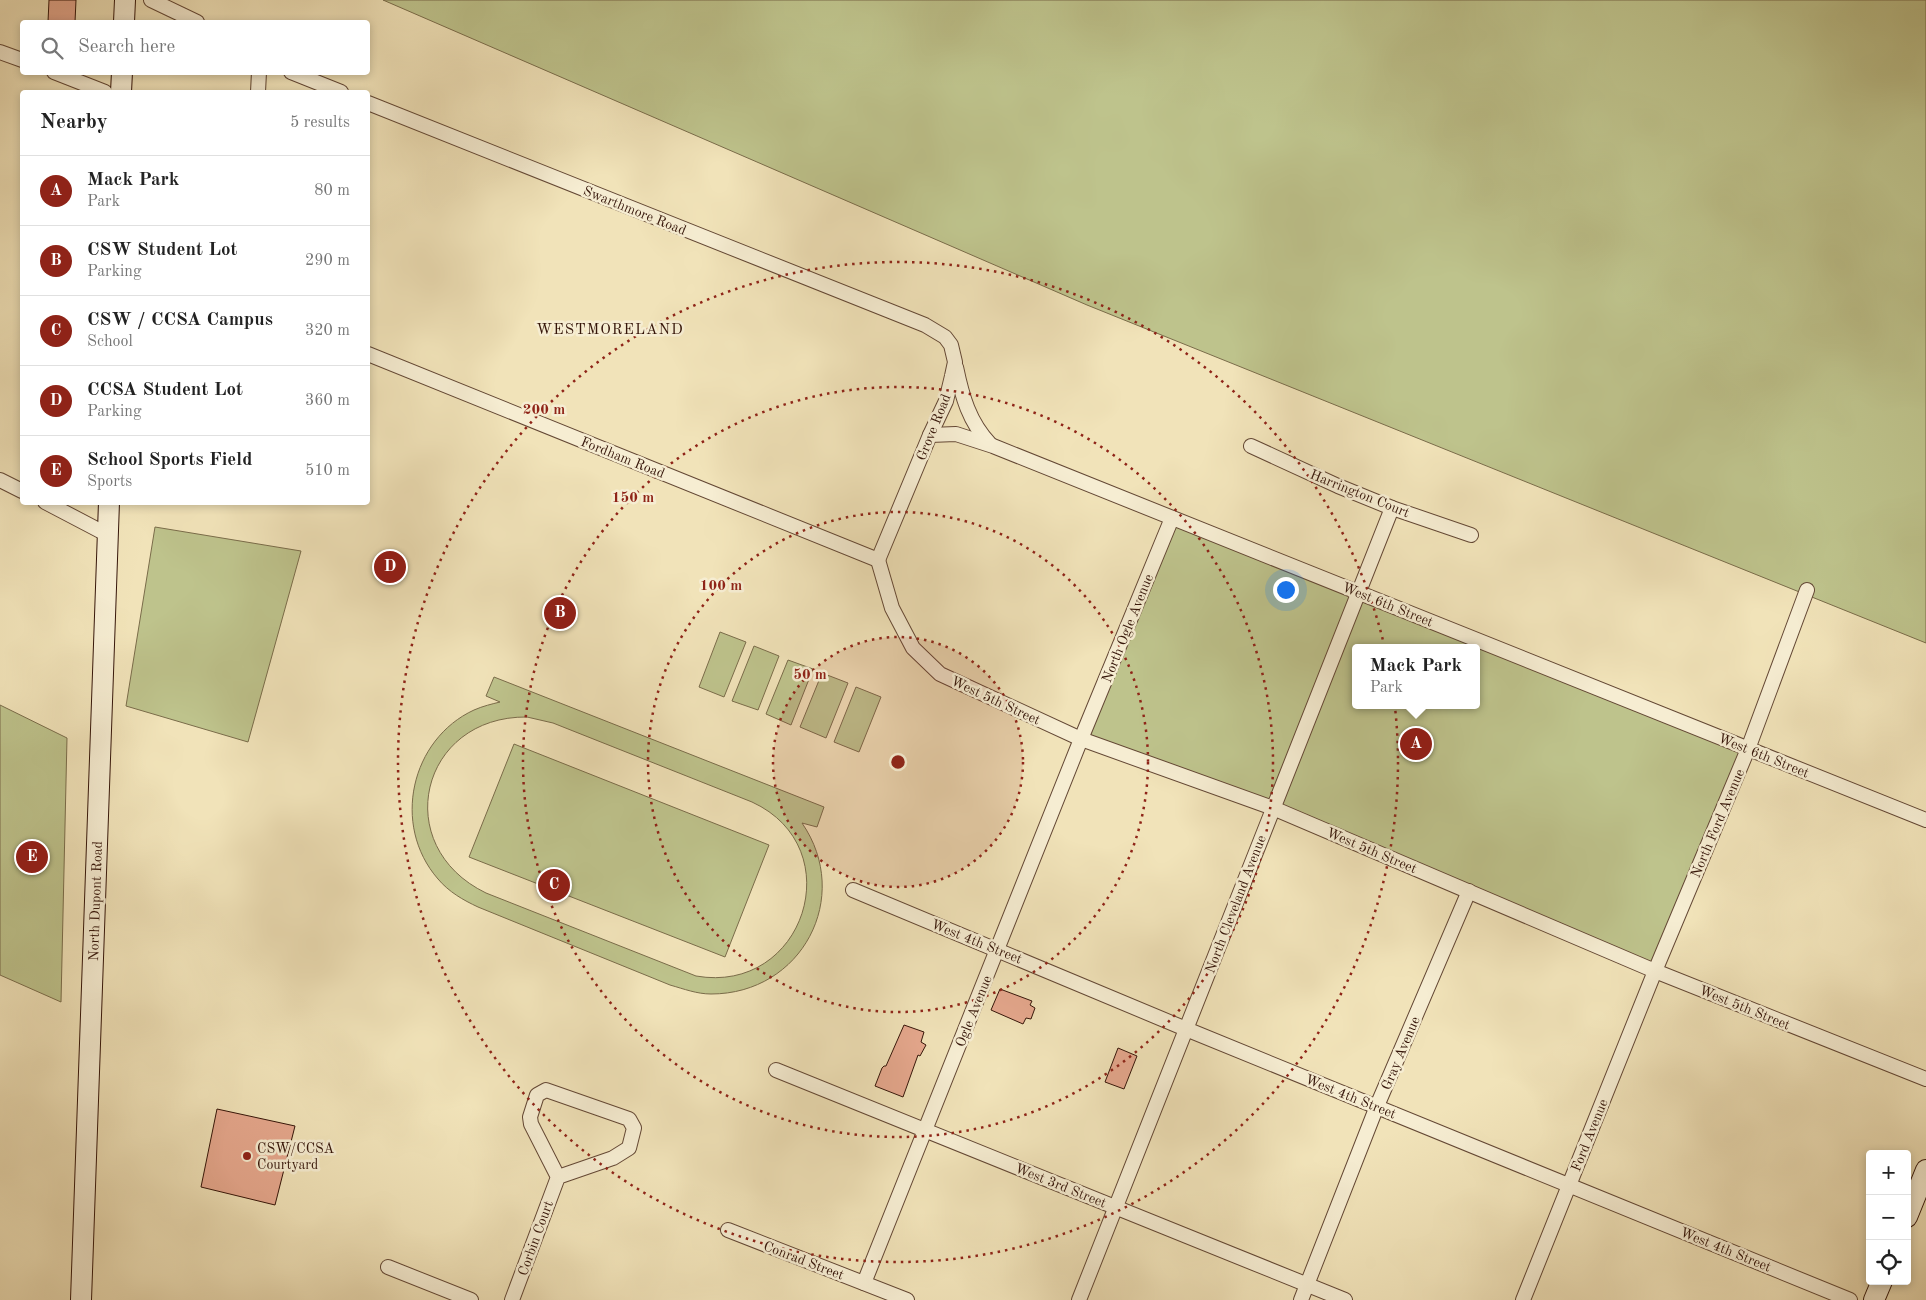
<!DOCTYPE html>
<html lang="en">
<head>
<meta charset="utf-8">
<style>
  :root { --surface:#fff; --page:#f6f6f6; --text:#222; --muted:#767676; --line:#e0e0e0; --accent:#8f2418 }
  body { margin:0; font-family:"Old Standard TT",serif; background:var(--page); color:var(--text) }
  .controls { position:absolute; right:15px; bottom:15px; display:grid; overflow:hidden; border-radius:5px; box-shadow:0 2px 8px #0003 }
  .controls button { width:45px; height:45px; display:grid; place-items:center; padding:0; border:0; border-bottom:1px solid var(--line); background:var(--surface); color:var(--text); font:25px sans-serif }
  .you { position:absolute; left:1285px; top:589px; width:18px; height:18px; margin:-12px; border:4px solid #fff; border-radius:50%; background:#1a73e8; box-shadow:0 0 0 8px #1a73e833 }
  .badge { display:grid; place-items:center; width:32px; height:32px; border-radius:50%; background:var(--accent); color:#fff; font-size:16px; font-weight:700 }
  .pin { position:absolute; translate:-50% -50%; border:2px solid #fff; box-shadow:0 1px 5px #0006 }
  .popup { position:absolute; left:1352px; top:644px; width:128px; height:65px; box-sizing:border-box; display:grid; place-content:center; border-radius:5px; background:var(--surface); filter:drop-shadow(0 1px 4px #0005); font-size:16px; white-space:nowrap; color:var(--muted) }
  .popup b { font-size:19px; color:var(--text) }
  .popup::after { content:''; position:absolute; left:50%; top:100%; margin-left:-10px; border:10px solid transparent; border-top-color:var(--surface) }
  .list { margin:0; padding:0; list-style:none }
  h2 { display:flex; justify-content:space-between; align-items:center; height:65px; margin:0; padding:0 20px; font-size:21px }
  h2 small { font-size:16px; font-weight:400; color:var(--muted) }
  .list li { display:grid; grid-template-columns:32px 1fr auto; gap:15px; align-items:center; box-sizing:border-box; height:70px; padding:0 20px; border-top:1px solid var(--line) }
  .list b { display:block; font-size:19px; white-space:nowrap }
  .list p { margin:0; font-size:16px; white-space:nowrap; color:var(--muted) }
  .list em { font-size:16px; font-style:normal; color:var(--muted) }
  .icon { flex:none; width:28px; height:28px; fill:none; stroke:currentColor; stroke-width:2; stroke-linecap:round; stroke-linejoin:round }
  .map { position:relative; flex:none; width:1926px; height:1300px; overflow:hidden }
  .search { position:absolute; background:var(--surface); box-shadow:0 2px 8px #0003; left:20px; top:20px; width:350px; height:55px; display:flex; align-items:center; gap:12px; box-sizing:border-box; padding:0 18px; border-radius:5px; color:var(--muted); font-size:19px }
  .panel { position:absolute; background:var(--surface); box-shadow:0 2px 8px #0003; left:20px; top:90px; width:350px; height:415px; border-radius:5px }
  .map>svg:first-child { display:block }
  .green { fill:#bec38c; stroke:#7a6c4a; fill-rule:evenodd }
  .building { fill:#e6a88e; stroke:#351509 }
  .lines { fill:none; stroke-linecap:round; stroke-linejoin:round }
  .street-casing { stroke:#644835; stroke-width:16 }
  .secondary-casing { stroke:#351509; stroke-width:22 }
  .street { stroke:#f6edd2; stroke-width:14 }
  .secondary { stroke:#f6edd2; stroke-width:20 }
  .ring { fill:none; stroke:#8f2418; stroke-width:2.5; stroke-dasharray:2.5 5 }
  .poi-dot { fill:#8f2418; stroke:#f6edd2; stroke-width:2 }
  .labels { text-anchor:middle; stroke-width:5; stroke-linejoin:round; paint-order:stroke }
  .street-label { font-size:14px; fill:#351509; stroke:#f6edd2 }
  .poi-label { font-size:14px; fill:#351509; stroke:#f6edd2; text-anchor:start }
  .neighbourhood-label { font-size:15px; letter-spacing:1px; fill:#351509; stroke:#f6edd2 }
  .centre { fill:#8f2418; stroke:#f6edd2; stroke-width:2.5 }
  .ring-label { font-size:15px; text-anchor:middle; font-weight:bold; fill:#8f2418; stroke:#f6edd2; stroke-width:5; stroke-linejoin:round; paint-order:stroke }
</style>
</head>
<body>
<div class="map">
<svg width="1926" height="1300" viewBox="0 0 1926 1300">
  <rect width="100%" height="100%" fill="#f1e3b9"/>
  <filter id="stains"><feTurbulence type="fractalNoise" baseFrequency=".004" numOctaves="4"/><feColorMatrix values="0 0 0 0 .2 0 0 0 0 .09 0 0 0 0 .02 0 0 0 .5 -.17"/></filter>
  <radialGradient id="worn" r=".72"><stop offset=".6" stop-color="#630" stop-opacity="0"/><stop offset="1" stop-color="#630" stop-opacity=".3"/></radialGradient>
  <g class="green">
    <path d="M 383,0 L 1926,0 L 1926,643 L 1087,305 Z"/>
    <path d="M 1172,518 L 1748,749 L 1655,971 L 1273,808 L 1081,739 ZM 1356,648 L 1476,648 L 1476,705 L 1356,705 Z"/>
    <path d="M 155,527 L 301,551 L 248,742 L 126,706 Z"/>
    <path d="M 720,632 L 746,642 L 724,697 L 699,687 Z"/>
    <path d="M 754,646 L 779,656 L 758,710 L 732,701 Z"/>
    <path d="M 788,660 L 813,669 L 791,725 L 766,714 Z"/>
    <path d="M 822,673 L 848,683 L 826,738 L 800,727 Z"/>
    <path d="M 494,677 L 824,807 L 817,827 L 802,823 C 853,897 802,994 711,994 C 697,994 684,989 670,985 L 478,907 C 463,900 449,892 438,879 C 391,825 411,739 474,710 C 483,706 492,704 500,702 L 486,696 ZM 527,717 L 553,723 L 752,802 C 852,848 804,995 696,976 L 486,893 C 389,846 420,716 527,717 Z"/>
    <path d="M 856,687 L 881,697 L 859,752 L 834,742 Z"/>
    <path d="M 0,705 L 67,738 L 61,1002 L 0,975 Z"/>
    <path d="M 514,744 L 769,845 L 725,957 L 469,857 Z"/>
  </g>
  <g class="building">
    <path d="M 49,0 L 76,0 L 75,22 L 48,22 Z"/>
    <path d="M 1000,989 L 1032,1001 L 1030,1005 L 1035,1008 L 1031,1019 L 1026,1018 L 1023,1024 L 991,1010 Z"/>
    <path d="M 904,1025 L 924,1032 L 921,1042 L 926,1045 L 920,1056 L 918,1055 L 903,1097 L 875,1086 L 882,1068 L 884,1066 L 886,1066 Z"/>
    <path d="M 1118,1048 L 1137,1056 L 1124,1089 L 1105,1082 Z"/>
    <path d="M 217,1109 L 295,1126 L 275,1205 L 201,1187 Z"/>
  </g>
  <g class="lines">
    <defs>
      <g id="street">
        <path d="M 151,0 L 197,22"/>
        <path d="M 0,52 L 22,60"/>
        <path d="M 54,72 L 105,92"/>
        <path d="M 291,72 L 341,92"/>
        <path d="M 258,92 L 259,72"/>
        <path d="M 368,103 L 925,325 L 945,337 L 951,345 L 955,362 L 952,376 L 946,401 L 930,435 L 878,560"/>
        <path d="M 368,354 L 878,560"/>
        <path d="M 956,367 C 962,396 969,422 990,444"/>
        <path d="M 930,435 L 956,434 L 993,446 L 1926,820"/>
        <path d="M 1251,446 L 1338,486 L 1392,508 L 1471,535"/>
        <path d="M 0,480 L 22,491"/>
        <path d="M 45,502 L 108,535"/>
        <path d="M 878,560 L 892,608 L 913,648 L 940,674 L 1081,739 L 1273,808 L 1655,971 L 1926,1079"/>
        <path d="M 853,890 L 1186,1029 L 1850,1300"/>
        <path d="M 776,1070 L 1345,1300"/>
        <path d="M 728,1230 L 907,1300"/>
        <path d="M 388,1267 L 471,1300"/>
        <path d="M 864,1283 L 1081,739 L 1172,518"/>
        <path d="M 512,1300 L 558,1177 L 531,1124 L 530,1117 L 537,1095 L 546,1090 L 629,1119 L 634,1128 L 629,1148 L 613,1158 L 558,1177"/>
        <path d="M 1079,1300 L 1392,508"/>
        <path d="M 1301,1300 L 1377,1106 L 1469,891"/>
        <path d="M 1523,1300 L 1655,971 L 1748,749 L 1807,590"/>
      </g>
      <g id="secondary">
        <path d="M 124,22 L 125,0"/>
        <path d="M 121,92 L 122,72"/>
        <path d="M 1907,1217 L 1926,1170"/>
        <path d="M 81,1300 L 109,502"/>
        <path d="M 1874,1300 L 1882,1281"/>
      </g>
    </defs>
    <use href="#street" class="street-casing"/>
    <use href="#secondary" class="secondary-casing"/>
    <use href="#street" class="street"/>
    <use href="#secondary" class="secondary"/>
  </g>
  <circle cx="898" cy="762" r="125" fill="#8f2418" fill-opacity=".12"/>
  <g class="ring">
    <circle cx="898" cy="762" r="125"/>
    <circle cx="898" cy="762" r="250"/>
    <circle cx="898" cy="762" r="375"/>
    <circle cx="898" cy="762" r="500"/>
  </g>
  <circle class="poi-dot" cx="247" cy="1156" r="5"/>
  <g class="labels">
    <g class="street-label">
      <text transform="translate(635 210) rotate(22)" y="5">Swarthmore Road</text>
      <text transform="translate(933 427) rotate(-68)" y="5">Grove Road</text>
      <text transform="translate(623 457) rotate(22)" y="5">Fordham Road</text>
      <text transform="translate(1360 493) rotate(22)" y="5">Harrington Court</text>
      <text transform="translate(1388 604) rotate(22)" y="5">West 6th Street</text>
      <text transform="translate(1127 628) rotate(-68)" y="5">North Ogle Avenue</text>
      <text transform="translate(996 700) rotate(25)" y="5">West 5th Street</text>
      <text transform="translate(1764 755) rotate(22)" y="5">West 6th Street</text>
      <text transform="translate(1717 823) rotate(-67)" y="5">North Ford Avenue</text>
      <text transform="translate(1372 850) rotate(23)" y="5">West 5th Street</text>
      <text transform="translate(95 901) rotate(-88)" y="5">North Dupont Road</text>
      <text transform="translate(1235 904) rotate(-69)" y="5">North Cleveland Avenue</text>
      <text transform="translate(977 941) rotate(22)" y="5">West 4th Street</text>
      <text transform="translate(1745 1007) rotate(22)" y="5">West 5th Street</text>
      <text transform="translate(973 1011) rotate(-68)" y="5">Ogle Avenue</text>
      <text transform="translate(1400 1053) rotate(-67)" y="5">Gray Avenue</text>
      <text transform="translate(1351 1096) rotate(22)" y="5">West 4th Street</text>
      <text transform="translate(1589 1135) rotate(-68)" y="5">Ford Avenue</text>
      <text transform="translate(1061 1185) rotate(22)" y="5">West 3rd Street</text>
      <text transform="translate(535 1238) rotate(-70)" y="5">Corbin Court</text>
      <text transform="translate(1726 1249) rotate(22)" y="5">West 4th Street</text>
      <text transform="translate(804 1260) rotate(21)" y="5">Conrad Street</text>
    </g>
    <g class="poi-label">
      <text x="257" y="1153">CSW/CCSA<tspan x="257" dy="16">Courtyard</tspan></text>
    </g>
    <g class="neighbourhood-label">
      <text x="610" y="334">WESTMORELAND</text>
    </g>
  </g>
  <circle cx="898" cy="762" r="8" class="centre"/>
  <g class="ring-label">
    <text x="544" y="414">200 m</text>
    <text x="633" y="502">150 m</text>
    <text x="721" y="590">100 m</text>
    <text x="810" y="679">50 m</text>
  </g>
  <rect width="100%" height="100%" filter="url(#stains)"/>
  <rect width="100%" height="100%" fill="url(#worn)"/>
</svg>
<div class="controls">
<button>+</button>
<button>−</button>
<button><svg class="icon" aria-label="locate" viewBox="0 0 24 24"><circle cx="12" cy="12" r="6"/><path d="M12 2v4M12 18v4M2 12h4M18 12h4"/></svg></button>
</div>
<div class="you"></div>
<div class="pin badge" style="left:1416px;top:744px">A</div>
<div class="popup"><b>Mack Park</b>Park</div>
<div class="pin badge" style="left:560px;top:613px">B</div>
<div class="pin badge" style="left:554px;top:885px">C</div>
<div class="pin badge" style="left:390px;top:567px">D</div>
<div class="pin badge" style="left:32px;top:857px">E</div>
<div class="search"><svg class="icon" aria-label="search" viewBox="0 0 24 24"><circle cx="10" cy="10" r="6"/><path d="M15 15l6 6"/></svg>Search here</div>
<section class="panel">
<h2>Nearby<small>5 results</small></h2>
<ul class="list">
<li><span class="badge">A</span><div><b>Mack Park</b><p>Park</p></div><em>80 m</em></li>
<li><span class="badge">B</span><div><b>CSW Student Lot</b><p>Parking</p></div><em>290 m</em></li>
<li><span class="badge">C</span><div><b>CSW / CCSA Campus</b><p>School</p></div><em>320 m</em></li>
<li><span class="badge">D</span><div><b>CCSA Student Lot</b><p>Parking</p></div><em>360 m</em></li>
<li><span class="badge">E</span><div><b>School Sports Field</b><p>Sports</p></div><em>510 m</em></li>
</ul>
</section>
</div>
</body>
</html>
